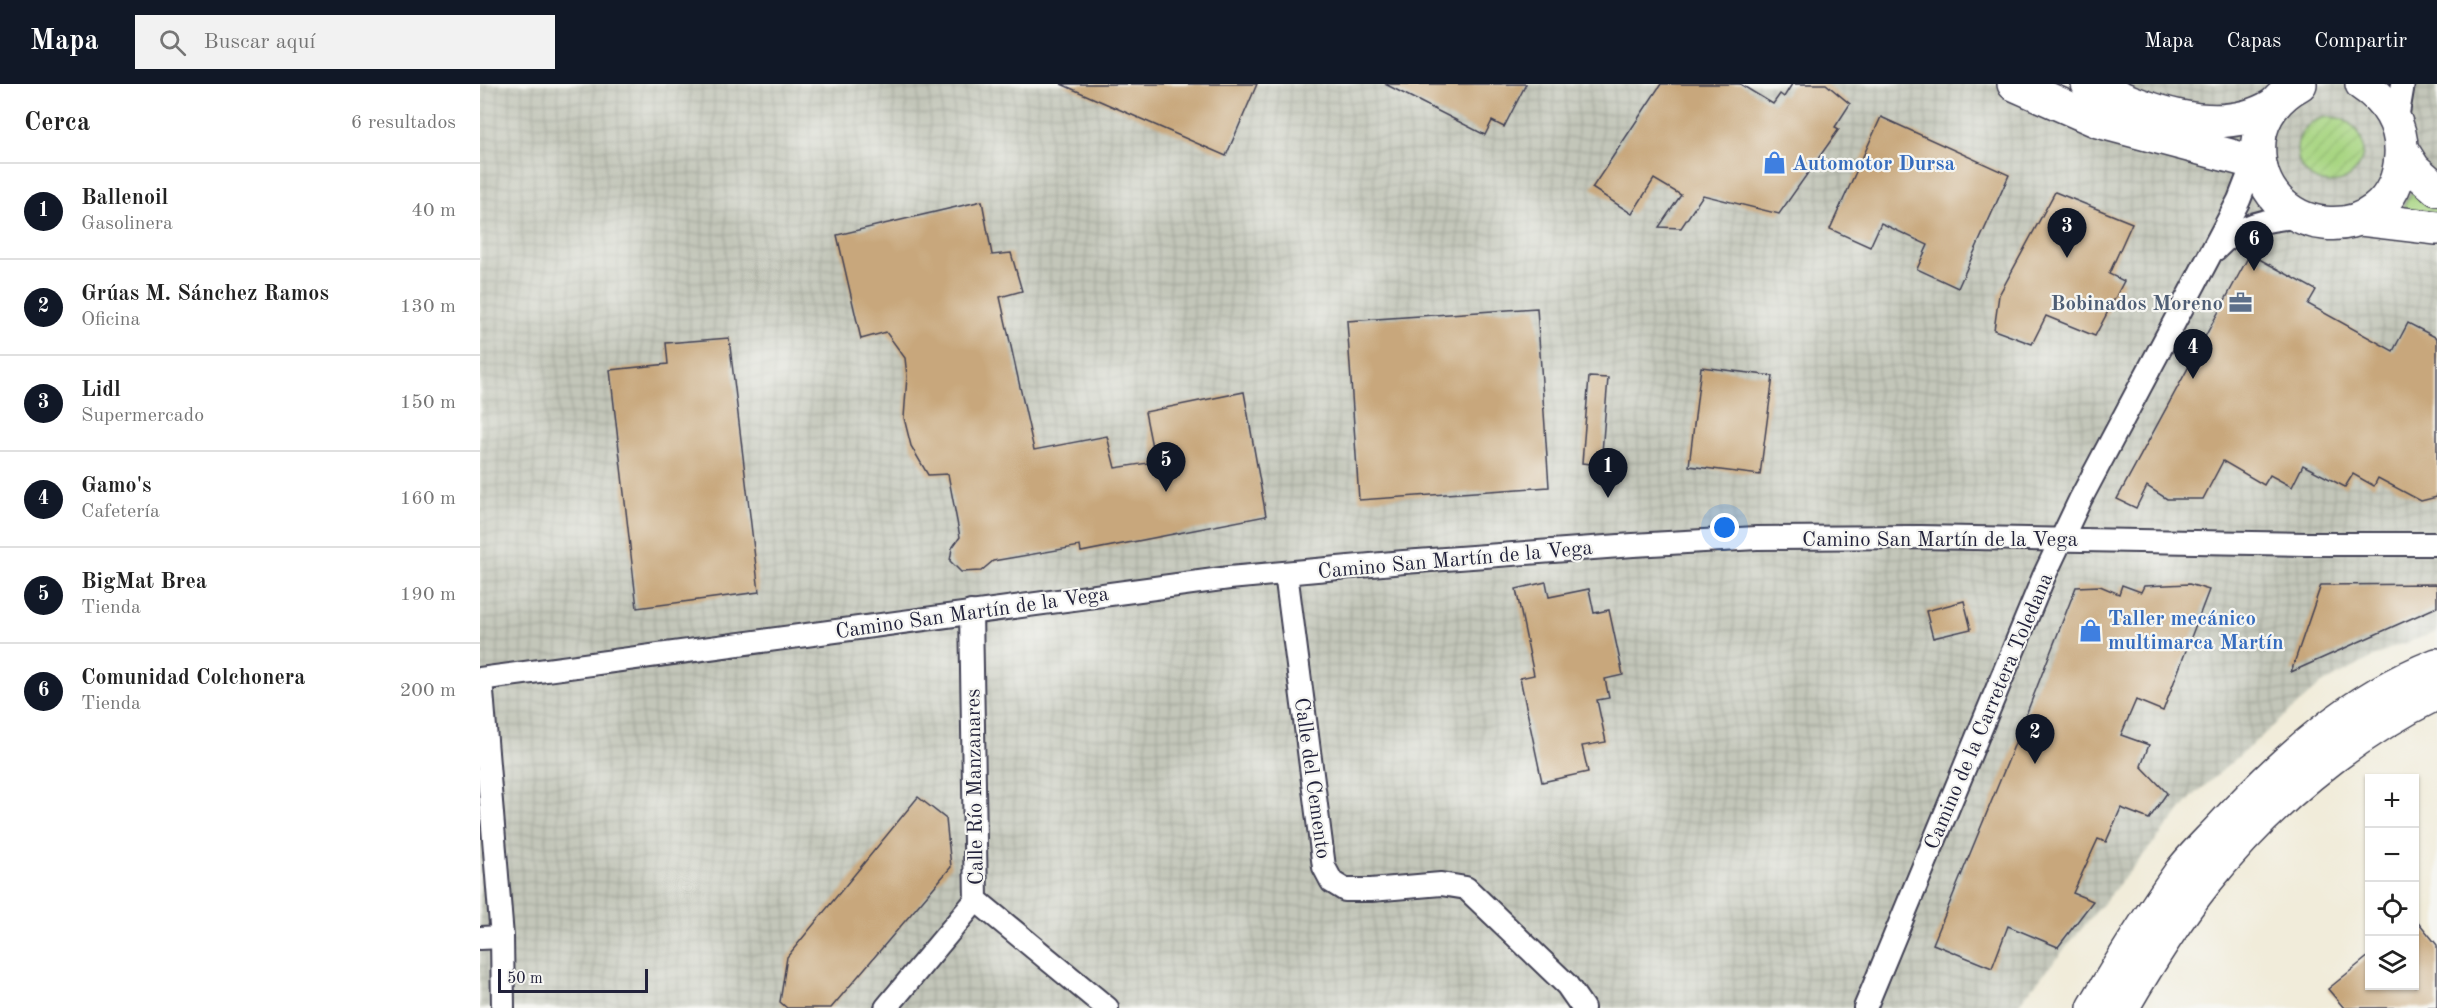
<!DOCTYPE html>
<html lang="es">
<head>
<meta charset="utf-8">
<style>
  :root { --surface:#fff; --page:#f2f2f2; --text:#222; --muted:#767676; --line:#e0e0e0; --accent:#111827 }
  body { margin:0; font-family:"Old Standard TT",serif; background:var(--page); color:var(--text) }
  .controls { position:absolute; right:18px; bottom:18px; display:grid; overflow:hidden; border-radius:0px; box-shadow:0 2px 4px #0004 }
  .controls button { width:54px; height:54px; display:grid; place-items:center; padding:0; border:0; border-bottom:2px solid var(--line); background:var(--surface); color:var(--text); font:30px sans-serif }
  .scale { position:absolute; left:18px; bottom:15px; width:150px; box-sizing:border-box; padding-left:6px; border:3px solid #22223b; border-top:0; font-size:16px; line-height:21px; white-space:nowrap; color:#22223b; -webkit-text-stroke:4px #f6f6f2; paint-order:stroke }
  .you { position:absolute; left:1245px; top:444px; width:21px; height:21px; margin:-15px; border:4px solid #fff; border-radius:50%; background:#1a73e8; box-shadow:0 0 0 9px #1a73e833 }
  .badge { display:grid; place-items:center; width:39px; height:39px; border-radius:50%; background:var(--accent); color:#fff; font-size:20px; font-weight:700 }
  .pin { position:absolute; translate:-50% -50px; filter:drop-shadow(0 2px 3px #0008) }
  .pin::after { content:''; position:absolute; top:32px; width:21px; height:18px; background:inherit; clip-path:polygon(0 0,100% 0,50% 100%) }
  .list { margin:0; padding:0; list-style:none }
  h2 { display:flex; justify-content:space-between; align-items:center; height:78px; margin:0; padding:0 24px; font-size:26px }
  h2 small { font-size:20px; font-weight:400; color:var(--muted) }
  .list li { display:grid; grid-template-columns:39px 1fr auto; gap:18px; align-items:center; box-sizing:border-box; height:96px; padding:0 24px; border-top:2px solid var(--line) }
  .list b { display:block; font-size:22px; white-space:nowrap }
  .list p { margin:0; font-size:20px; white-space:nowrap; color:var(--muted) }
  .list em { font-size:20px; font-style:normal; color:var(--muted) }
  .icon { flex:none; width:33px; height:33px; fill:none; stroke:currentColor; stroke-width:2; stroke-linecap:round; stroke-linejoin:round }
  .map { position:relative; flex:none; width:1957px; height:924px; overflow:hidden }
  header { display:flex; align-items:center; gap:36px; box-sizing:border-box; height:84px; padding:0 30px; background:var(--accent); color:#fff }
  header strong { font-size:28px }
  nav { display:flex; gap:33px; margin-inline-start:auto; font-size:21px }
  .search { width:420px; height:54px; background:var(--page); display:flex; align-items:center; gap:15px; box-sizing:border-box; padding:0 21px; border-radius:0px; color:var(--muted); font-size:22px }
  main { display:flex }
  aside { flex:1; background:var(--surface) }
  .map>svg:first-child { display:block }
  .industrial { fill:url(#industrial-grid) }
  .grass { fill:url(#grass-tufts); stroke:#657c5e; stroke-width:1.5 }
  .garden { fill:url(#garden-furrows); stroke:#657c5e; stroke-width:1.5 }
  .building { fill:#c8a77b }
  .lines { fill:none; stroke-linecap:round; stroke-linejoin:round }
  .street-casing { stroke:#414053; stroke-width:26 }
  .secondary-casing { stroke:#414053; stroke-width:36 }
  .highway-casing { stroke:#414053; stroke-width:36 }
  .street { stroke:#fff; stroke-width:22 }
  .secondary { stroke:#fff; stroke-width:33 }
  .highway { stroke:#fff; stroke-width:33 }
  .labels { text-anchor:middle; stroke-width:4.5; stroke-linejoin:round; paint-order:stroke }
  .shop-label { font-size:21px; font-weight:bold; fill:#366cbe; stroke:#f6f6f2; text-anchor:start }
  .service-label { font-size:21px; font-weight:bold; fill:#4e5e75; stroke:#f6f6f2; text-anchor:end }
  .street-label { font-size:21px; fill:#22223b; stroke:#f6f6f2 }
</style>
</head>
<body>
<header>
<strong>Mapa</strong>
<div class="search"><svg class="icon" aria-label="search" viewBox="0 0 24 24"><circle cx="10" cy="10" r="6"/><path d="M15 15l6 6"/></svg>Buscar aquí</div>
<nav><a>Mapa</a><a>Capas</a><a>Compartir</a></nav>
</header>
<main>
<aside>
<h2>Cerca<small>6 resultados</small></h2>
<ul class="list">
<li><span class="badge">1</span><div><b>Ballenoil</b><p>Gasolinera</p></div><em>40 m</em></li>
<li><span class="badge">2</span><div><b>Grúas M. Sánchez Ramos</b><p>Oficina</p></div><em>130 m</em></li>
<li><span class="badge">3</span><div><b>Lidl</b><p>Supermercado</p></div><em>150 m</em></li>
<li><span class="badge">4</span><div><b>Gamo's</b><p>Cafetería</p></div><em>160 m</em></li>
<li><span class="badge">5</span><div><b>BigMat Brea</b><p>Tienda</p></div><em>190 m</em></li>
<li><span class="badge">6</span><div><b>Comunidad Colchonera</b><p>Tienda</p></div><em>200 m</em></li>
</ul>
</aside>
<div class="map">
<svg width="1957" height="924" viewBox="0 0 1957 924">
  <defs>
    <pattern id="industrial-grid" width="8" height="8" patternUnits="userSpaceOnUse" patternTransform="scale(1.5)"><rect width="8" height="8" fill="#c3c6b9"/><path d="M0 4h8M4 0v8" fill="none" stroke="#a7aaa0"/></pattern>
    <pattern id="grass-tufts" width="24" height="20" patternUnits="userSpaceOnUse" patternTransform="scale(1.5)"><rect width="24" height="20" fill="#a8d582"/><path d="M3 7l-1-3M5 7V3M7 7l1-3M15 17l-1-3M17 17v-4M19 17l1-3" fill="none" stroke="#90b771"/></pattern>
    <pattern id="garden-furrows" width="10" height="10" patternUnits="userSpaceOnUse" patternTransform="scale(1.5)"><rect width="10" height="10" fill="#a8d582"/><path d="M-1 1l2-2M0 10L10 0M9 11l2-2" fill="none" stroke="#90b771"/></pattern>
  </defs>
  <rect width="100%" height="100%" fill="#f6f6f2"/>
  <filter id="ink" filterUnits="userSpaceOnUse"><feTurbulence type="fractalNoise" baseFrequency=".0167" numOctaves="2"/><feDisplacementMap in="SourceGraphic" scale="12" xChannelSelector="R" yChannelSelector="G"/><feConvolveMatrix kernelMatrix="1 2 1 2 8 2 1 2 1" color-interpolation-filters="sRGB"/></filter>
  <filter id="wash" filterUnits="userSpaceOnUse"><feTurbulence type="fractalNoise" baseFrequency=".008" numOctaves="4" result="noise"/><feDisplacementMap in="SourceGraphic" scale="24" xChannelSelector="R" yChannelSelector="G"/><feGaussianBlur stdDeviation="1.35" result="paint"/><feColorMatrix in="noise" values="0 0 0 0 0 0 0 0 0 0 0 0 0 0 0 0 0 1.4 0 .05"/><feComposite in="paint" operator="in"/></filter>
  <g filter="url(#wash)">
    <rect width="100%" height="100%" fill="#f1ecda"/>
    <path class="industrial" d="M 0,0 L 1957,0 L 1957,548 L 1913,563 L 1840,601 L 1712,713 L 1535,924 L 0,924 Z"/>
    <path class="grass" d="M 1933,106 L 1957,121 L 1957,133 L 1921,126 Z"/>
    <circle class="garden" cx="1850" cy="66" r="33"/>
    <g id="blocks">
      <g class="building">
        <path d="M 581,0 L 777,0 L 746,72 Z"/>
        <path d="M 905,0 L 1046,0 L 1024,43 L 1012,37 L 1005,51 Z"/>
        <path d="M 1181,0 L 1260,0 L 1293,20 L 1300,10 L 1304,13 L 1312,0 L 1346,0 L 1370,20 L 1355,43 L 1359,45 L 1299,130 L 1223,111 L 1201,144 L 1179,143 L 1201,111 L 1174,95 L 1152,130 L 1112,104 Z"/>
        <path d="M 1401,33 L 1529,91 L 1478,204 L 1437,185 L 1448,161 L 1401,139 L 1390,163 L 1350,145 Z"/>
        <path d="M 1575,108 L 1652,139 L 1629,190 L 1644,197 L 1615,252 L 1566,232 L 1552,260 L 1514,246 L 1519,211 Z"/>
        <path d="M 502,117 L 512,171 L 531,169 L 542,207 L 520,213 L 554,366 L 627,352 L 635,384 L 675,378 L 665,328 L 764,308 L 786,432 L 601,468 L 600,462 L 513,477 L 501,487 L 481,488 L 470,477 L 472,464 L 480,453 L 468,390 L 448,391 L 431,362 L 424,334 L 427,292 L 425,274 L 406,248 L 381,255 L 357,151 Z"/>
        <path d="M 1770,170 L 1836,206 L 1828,220 L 1913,267 L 1928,239 L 1957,254 L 1957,413 L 1941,417 L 1898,394 L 1894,402 L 1873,390 L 1865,403 L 1823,381 L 1812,403 L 1790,391 L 1784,401 L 1743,377 L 1723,415 L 1687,415 L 1667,402 L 1656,424 L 1637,415 Z"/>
        <path d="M 1057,224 L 1069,403 L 879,416 L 867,237 Z"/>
        <path d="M 249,254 L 279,508 L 157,524 L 130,286 L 188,280 L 186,259 Z"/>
        <path d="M 1221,283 L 1293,292 L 1280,391 L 1209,382 Z"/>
        <path d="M 1109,293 L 1128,294 L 1121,381 L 1102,379 Z"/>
        <path d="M 1066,498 L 1069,513 L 1109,505 L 1114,529 L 1129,526 L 1143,591 L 1125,595 L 1129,614 L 1117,616 L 1126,658 L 1102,662 L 1108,688 L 1062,698 L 1040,594 L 1054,591 L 1036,505 Z"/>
        <path d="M 1709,500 L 1729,506 L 1683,627 L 1656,616 L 1641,651 L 1669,661 L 1661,682 L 1687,709 L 1669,735 L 1641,724 L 1626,758 L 1618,755 L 1593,809 L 1613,817 L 1578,863 L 1528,842 L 1512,884 L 1453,860 L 1528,677 L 1596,503 L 1620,502 L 1639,510 L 1642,501 L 1661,508 L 1664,502 Z"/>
        <path d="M 1957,500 L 1957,523 L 1811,588 L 1841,501 Z"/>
        <path d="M 1484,517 L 1491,545 L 1453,554 L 1446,527 Z"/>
        <path d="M 438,713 L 466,735 L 471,783 L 351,924 L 307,924 L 300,918 L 307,873 Z"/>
        <path d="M 1935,834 L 1957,861 L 1957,924 L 1864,924 L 1848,905 L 1890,871 L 1890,902 L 1935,902 Z"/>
      </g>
    </g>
  </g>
  <g filter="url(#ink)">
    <use href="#blocks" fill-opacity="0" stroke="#414053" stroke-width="1.5"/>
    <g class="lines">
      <defs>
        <g id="street">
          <path d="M 1916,41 L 1923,0"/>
          <path d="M 1736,165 C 1759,140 1787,135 1819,133"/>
          <path d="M 806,489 L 844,783 L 852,798 L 865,806 L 891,806 L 961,800 L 986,804 L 1087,901 L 1103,924"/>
          <path d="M 491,528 L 496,816 L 627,924"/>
          <path d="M 0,595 L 749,494 L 924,478 L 1153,461 L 1277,454 L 1440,453 L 1827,460 L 1957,460"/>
          <path d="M 1,595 L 22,853 L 23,924"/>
          <path d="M 0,854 L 22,853"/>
          <path d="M 406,924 L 496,816"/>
          <path d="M 1385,924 L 1564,492 L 1600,416 L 1759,116 L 1778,67"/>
        </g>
        <g id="secondary">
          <path d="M 1614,924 C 1641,878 1669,833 1700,789 C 1712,773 1727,759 1740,745 C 1801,678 1872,614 1957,581"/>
          <path d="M 1642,924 C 1667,881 1694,837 1725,798 C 1787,720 1867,653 1957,609"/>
        </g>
        <g id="highway">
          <path d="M 1534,0 L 1618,37 L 1762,75 L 1781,85"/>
          <path d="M 1608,0 C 1663,24 1736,56 1792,22"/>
          <path d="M 1820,0 C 1798,12 1781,32 1779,57 C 1771,156 1915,172 1921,72 C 1923,41 1907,16 1882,0"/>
          <path d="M 1922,66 L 1934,85 L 1957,105"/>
          <path d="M 1881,135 L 1957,144"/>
        </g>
      </defs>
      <use href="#street" class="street-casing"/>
      <use href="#secondary" class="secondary-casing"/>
      <use href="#highway" class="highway-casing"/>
      <use href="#street" class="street"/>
      <use href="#secondary" class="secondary"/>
      <use href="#highway" class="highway"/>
    </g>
  </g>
  <defs>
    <symbol id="shop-bare" viewBox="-9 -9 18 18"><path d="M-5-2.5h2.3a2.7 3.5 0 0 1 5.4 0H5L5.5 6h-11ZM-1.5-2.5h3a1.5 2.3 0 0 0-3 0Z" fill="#3f7fe0" stroke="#f6f6f2" stroke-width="2.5" paint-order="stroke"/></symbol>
    <symbol id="office-bare" viewBox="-9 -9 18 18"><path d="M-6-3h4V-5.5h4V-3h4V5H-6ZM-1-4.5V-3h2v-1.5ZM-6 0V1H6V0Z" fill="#5c6f8a" stroke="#f6f6f2" stroke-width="2.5" paint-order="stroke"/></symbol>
  </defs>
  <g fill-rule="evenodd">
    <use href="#shop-bare" x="1278" y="62" width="33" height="33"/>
    <use href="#office-bare" x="1744" y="202" width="33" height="33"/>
    <use href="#shop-bare" x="1594" y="530" width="33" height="33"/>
  </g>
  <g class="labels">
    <g class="shop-label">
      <text x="1312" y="86">Automotor Dursa</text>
      <text x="1628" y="541">Taller mecánico<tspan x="1628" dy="24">multimarca Martín</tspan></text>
    </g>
    <g class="service-label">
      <text x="1743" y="226">Bobinados Moreno</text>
    </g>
    <g class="street-label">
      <text x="1460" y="462">Camino San Martín de la Vega</text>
      <text transform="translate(975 475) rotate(-5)" y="7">Camino San Martín de la Vega</text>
      <text transform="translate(492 528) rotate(-8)" y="7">Camino San Martín de la Vega</text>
      <text transform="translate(1508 627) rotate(-67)" y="7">Camino de la Carretera Toledana</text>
      <text transform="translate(833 694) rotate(82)" y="7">Calle del Cemento</text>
      <text transform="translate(494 703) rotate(-91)" y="7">Calle Río Manzanares</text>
    </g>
  </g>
</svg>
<div class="controls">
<button>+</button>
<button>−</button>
<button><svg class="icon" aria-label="locate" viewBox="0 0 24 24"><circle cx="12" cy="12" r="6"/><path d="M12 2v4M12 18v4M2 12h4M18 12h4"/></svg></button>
<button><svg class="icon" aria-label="layers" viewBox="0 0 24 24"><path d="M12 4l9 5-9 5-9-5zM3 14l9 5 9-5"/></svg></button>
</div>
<div class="scale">50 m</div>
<div class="you"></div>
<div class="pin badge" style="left:1128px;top:414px">1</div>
<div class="pin badge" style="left:1555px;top:680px">2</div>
<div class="pin badge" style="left:1587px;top:174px">3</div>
<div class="pin badge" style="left:1713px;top:295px">4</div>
<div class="pin badge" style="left:686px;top:408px">5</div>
<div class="pin badge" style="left:1774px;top:187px">6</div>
</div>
</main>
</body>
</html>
